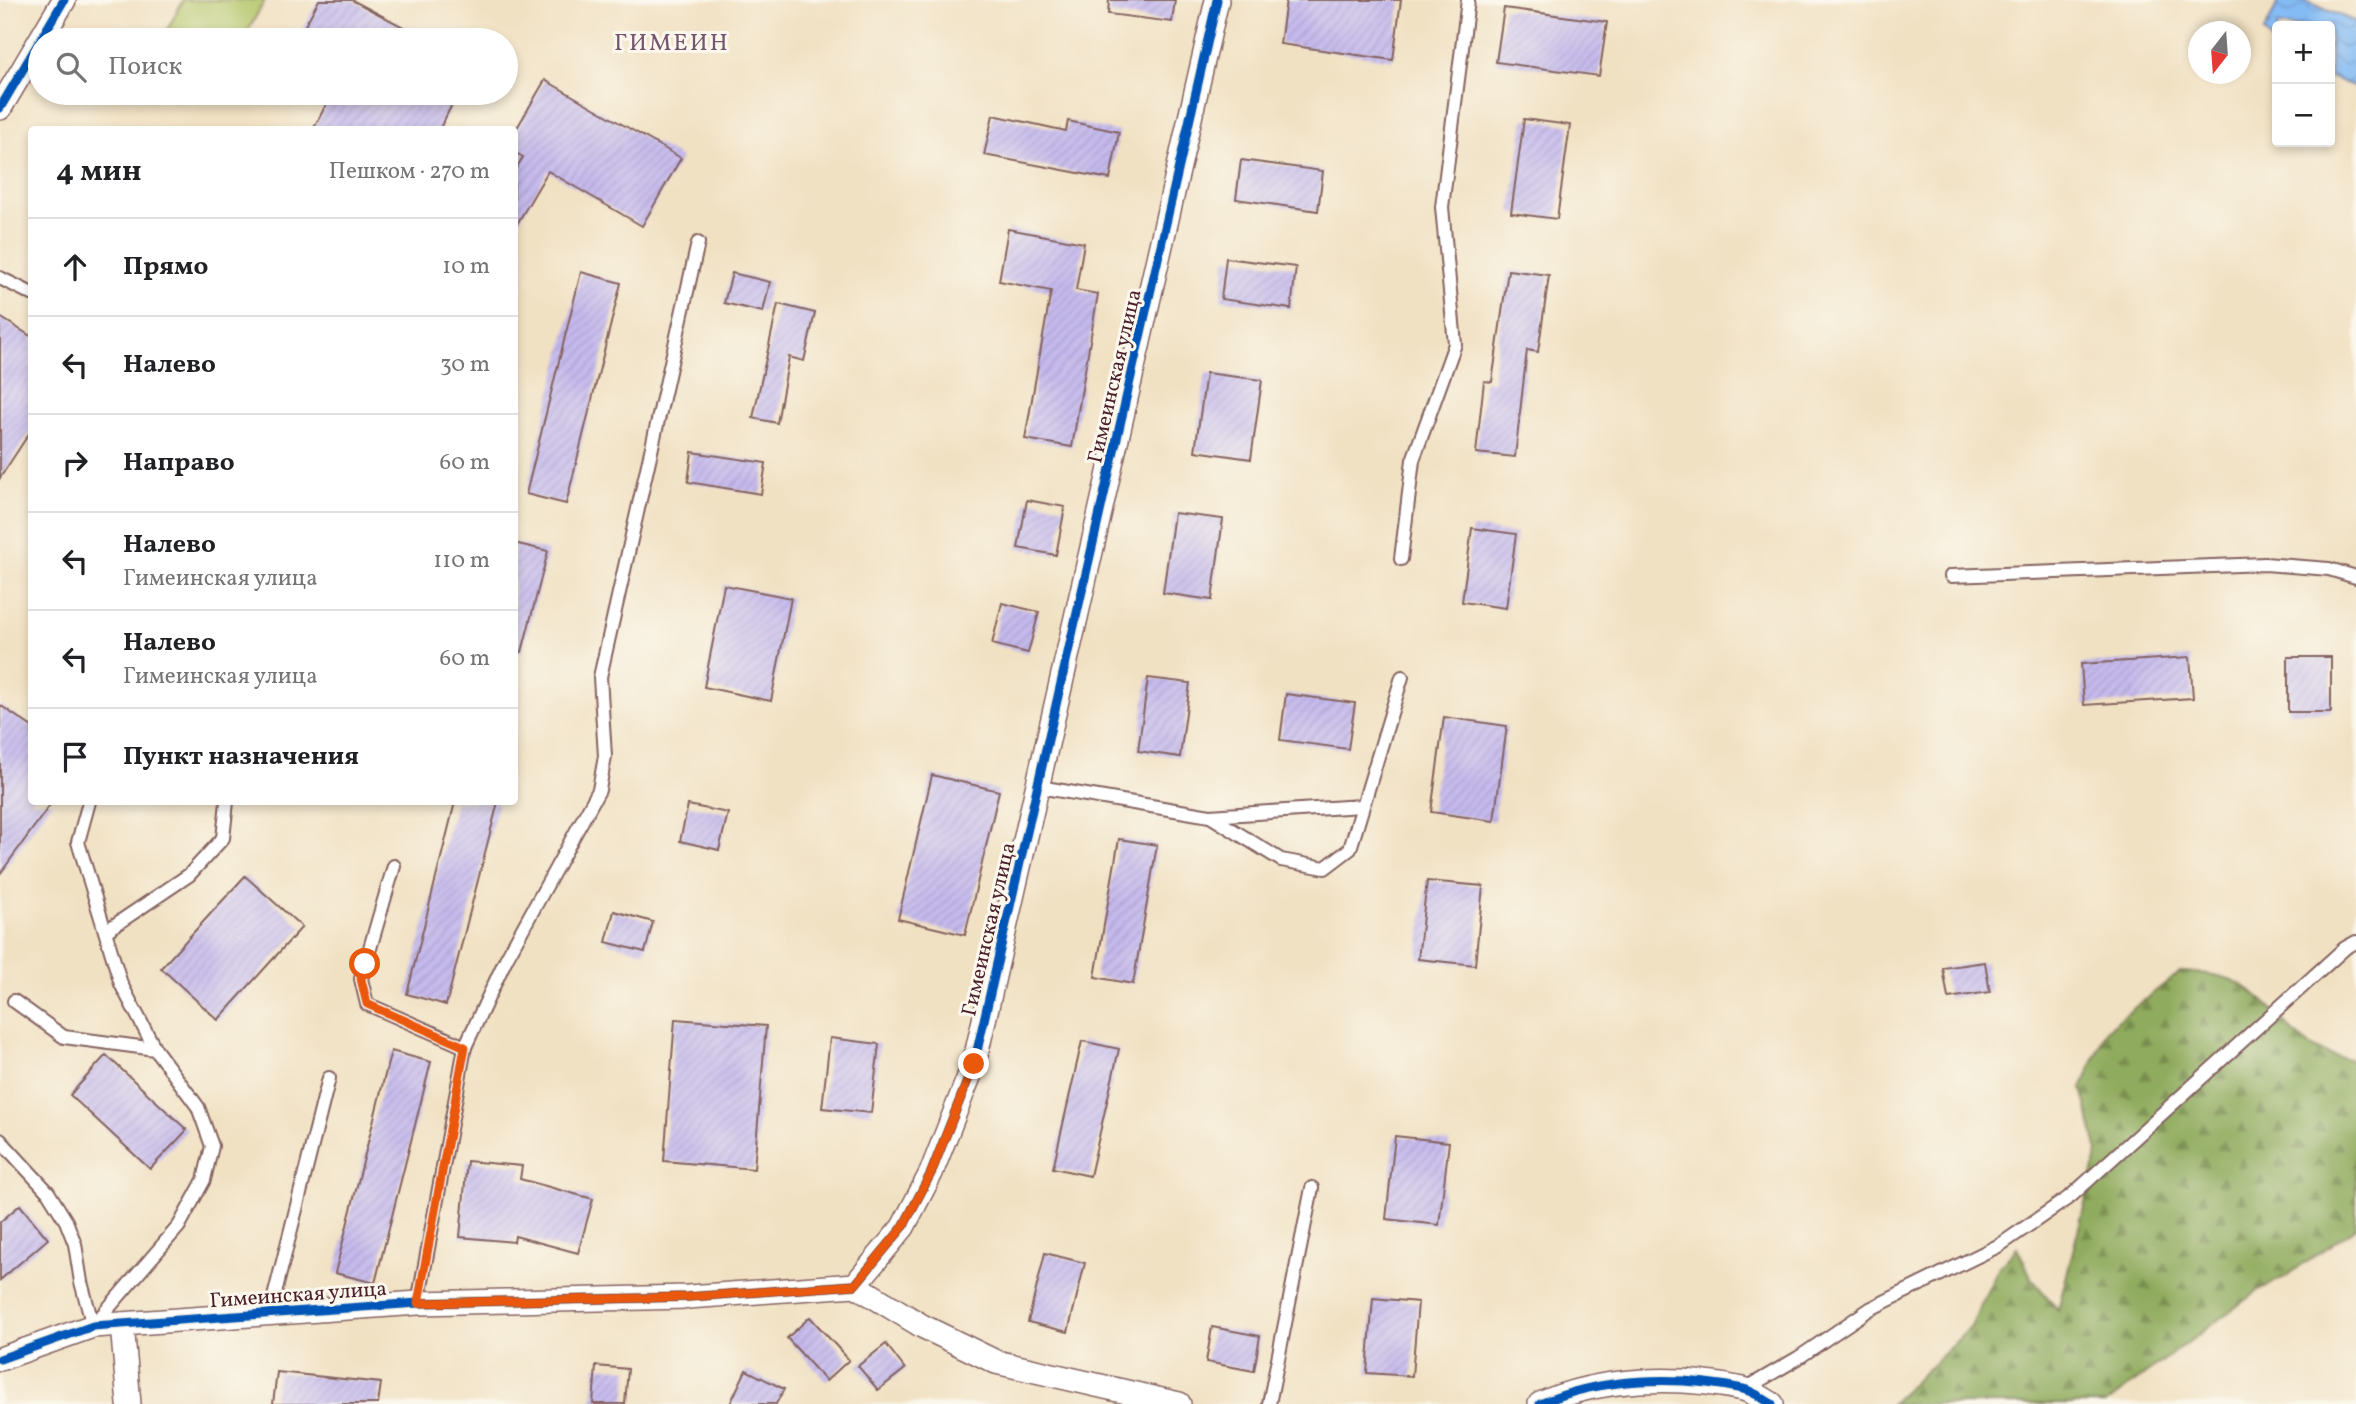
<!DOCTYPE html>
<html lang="ru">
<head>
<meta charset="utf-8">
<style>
  :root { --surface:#fff; --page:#f6f6f6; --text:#202124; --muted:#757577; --line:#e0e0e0 }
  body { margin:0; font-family:Vollkorn,serif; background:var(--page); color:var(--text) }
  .controls { position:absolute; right:21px; top:21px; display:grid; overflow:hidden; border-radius:7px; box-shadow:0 4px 10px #0003 }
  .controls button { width:63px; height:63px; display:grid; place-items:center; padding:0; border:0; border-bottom:2px solid var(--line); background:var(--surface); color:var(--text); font:35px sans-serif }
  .compass { position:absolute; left:2188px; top:21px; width:63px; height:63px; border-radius:50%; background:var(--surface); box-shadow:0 4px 10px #0003; rotate:197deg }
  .stop { position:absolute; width:21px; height:21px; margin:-16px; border:5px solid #ea580c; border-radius:50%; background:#fff }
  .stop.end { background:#ea580c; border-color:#fff; box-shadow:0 2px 7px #0008 }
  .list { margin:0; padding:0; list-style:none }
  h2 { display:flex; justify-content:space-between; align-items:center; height:91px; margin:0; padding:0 28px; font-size:30px }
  h2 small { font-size:23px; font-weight:400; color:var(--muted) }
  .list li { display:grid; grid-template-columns:46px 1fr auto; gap:21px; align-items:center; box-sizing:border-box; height:98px; padding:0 28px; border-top:2px solid var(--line) }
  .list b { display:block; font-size:26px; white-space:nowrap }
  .list p { margin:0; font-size:23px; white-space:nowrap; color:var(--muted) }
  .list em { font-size:23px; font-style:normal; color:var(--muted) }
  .icon { flex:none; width:38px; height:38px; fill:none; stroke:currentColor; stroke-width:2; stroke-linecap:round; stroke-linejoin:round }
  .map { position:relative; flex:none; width:2356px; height:1404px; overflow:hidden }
  .search { position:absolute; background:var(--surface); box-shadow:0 4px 10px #0003; left:28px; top:28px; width:490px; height:77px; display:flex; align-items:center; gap:18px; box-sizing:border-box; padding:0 24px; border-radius:38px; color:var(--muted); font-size:26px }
  .panel { position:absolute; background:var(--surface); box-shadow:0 4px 10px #0003; left:28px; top:126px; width:490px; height:679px; border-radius:7px }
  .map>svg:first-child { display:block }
  .forest { fill:url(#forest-firs); stroke:#6c6544; stroke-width:2 }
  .green { fill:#b4c669; stroke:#7f724a; stroke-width:2 }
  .water { fill:url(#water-waves); stroke:#676d90; stroke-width:2 }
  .building { fill:url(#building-hatch) }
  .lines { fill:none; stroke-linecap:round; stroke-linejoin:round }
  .service-casing { stroke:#846360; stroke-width:16 }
  .minor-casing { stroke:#846360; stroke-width:26 }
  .service { stroke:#fff; stroke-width:12 }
  .minor { stroke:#fff; stroke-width:23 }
  .cycleway-casing { stroke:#fbf7ec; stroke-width:13 }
  .cycleway { stroke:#0057b8; stroke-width:9 }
  .route { stroke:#ea580c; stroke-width:9 }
  .labels { text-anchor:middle; stroke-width:6; stroke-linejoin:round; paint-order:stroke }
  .street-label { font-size:21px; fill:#4a1f2b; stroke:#fbf7ec }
  .quarter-label { font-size:24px; letter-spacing:2px; fill:#75556f; stroke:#fbf7ec }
</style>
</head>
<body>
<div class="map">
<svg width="2356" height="1404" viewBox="0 0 2356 1404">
  <defs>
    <pattern id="forest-firs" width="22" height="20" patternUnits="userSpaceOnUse" patternTransform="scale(1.75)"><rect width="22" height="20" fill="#8fab5d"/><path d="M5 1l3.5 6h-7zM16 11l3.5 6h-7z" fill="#778b4d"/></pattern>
    <pattern id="water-waves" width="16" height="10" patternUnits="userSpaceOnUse" patternTransform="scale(1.75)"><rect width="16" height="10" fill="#84bbf4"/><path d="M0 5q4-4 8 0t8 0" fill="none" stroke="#74a0d1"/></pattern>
    <pattern id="building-hatch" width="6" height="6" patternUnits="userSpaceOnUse" patternTransform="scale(1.75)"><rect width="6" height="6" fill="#c5baed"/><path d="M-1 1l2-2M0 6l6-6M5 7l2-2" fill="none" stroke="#ab9fcb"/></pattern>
  </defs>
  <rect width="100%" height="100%" fill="#fbf7ec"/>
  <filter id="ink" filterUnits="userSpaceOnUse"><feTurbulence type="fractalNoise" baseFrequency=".0143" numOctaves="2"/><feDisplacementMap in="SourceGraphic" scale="14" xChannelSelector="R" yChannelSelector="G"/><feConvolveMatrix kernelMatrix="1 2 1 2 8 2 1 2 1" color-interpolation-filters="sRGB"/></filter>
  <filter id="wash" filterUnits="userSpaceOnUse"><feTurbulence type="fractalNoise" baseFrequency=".00686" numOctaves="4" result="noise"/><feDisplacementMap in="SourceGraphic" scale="28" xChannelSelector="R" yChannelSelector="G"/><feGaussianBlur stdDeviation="1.57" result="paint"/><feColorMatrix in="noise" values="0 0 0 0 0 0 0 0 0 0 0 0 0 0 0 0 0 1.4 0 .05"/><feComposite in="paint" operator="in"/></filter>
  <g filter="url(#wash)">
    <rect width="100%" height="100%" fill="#f1e1c3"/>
    <path class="forest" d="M 2180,972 C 2202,973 2226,974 2244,986 C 2289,1015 2294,1055 2356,1060 L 2356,1227 L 2285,1277 L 2260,1289 L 2105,1404 L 1891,1404 L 1971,1327 L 1998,1268 L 2017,1247 L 2032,1279 L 2058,1310 L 2098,1152 L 2082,1088 L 2106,1030 Z"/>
    <path class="green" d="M 183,0 L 265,0 L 243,40 L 162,40 Z"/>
    <path class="water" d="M 2279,0 L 2303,0 L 2356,22 L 2356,87 L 2330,77 L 2330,26 L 2277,26 L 2277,49 L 2264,32 Z"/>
    <g id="blocks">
      <g class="building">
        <path d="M 319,0 L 352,0 L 428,40 L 297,40 Z"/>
        <path d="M 1109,0 L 1175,0 L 1172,22 L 1108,14 Z"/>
        <path d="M 1286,0 L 1401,0 L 1393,60 L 1280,44 Z"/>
        <path d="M 1504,8 L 1607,22 L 1599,76 L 1496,62 Z"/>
        <path d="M 545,80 L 681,158 L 642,226 L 548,171 L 514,229 L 514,172 L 523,157 L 514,152 L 514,133 Z"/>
        <path d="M 332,93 L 458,93 L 439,130 L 313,130 Z"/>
        <path d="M 993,115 L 1066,131 L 1068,121 L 1119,132 L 1110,179 L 984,155 Z"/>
        <path d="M 1524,119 L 1570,125 L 1557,219 L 1511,213 Z"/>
        <path d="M 1241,160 L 1323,171 L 1318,211 L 1236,199 Z"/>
        <path d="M 1008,229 L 1084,243 L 1076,290 L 1098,294 L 1072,447 L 1025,439 L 1051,291 L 999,281 Z"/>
        <path d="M 1226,258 L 1296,267 L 1291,309 L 1221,299 Z"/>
        <path d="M 1508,270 L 1549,275 L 1538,352 L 1527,350 L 1515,457 L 1476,453 L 1484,381 L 1492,382 Z"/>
        <path d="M 581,272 L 621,283 L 566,504 L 526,494 Z"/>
        <path d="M 732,273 L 770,282 L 763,312 L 724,303 Z"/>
        <path d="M 778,304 L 815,313 L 804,361 L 789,357 L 777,423 L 753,418 Z"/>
        <path d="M 0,317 L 32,337 L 32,429 L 0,478 Z"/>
        <path d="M 1206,373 L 1262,380 L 1251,459 L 1195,451 Z"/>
        <path d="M 692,452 L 766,463 L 761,494 L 688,482 Z"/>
        <path d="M 1027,500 L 1065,507 L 1056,555 L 1018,548 Z"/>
        <path d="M 1174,513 L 1223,519 L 1212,600 L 1163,593 Z"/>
        <path d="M 1472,528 L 1516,534 L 1506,608 L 1462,602 Z"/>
        <path d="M 514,543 L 548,551 L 522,652 L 514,651 Z"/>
        <path d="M 724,585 L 791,598 L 771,701 L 704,687 Z"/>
        <path d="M 1002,603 L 1039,612 L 1028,653 L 992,644 Z"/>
        <path d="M 2190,657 L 2193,698 L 2084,705 L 2081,664 Z"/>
        <rect x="2288" y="657" width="43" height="55"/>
        <path d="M 1148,678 L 1190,683 L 1180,757 L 1138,751 Z"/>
        <path d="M 1286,694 L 1355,703 L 1348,749 L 1280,740 Z"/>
        <path d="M 0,705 L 32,727 L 32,802 L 52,802 L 0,874 Z"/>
        <path d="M 1444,717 L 1507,726 L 1494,821 L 1431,812 Z"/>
        <path d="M 932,775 L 999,791 L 965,935 L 898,919 Z"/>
        <path d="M 455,802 L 498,802 L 446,1005 L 407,994 Z"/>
        <path d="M 688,805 L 728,813 L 719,850 L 680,841 Z"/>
        <path d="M 1119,839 L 1157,845 L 1133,984 L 1095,977 Z"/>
        <path d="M 245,876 L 302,927 L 218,1020 L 161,968 Z"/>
        <path d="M 1427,881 L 1483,886 L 1475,965 L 1418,959 Z"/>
        <path d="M 614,911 L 653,922 L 645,952 L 606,942 Z"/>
        <path d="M 1985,962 L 1990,992 L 1948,998 L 1943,968 Z"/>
        <path d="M 675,1019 L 766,1026 L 754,1169 L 664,1161 Z"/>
        <path d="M 830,1038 L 879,1044 L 871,1113 L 822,1108 Z"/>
        <path d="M 1082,1041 L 1119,1049 L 1090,1176 L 1053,1168 Z"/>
        <path d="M 391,1051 L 431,1062 L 375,1283 L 335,1273 Z"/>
        <path d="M 106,1055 L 187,1130 L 150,1169 L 70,1095 Z"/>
        <path d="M 1395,1136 L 1449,1142 L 1439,1225 L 1386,1219 Z"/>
        <path d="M 467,1161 L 522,1166 L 520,1179 L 593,1199 L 578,1253 L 515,1236 L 514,1242 L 460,1237 Z"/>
        <path d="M 20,1205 L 48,1239 L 0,1280 L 0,1222 Z"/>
        <path d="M 1045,1253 L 1085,1263 L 1068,1332 L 1028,1322 Z"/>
        <path d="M 1373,1298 L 1418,1302 L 1412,1376 L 1367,1373 Z"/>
        <path d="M 810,1317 L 849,1360 L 826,1381 L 787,1338 Z"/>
        <path d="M 1212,1327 L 1260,1336 L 1254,1371 L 1206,1362 Z"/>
        <path d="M 886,1344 L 905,1369 L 878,1390 L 858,1366 Z"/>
        <path d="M 596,1366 L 628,1369 L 625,1404 L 593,1404 Z"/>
        <path d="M 746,1370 L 784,1389 L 776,1404 L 730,1404 Z"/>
        <path d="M 277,1372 L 381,1383 L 378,1404 L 273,1404 Z"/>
      </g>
    </g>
  </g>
  <g filter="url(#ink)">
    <use href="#blocks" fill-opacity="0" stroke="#846360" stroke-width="2"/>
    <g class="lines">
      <defs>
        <g id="service">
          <path d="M 0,278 L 32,294"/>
          <path d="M 1401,559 L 1413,460 L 1455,344 L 1442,207 L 1468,0"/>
          <path d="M 1951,576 L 2265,564 L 2329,569 L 2356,577"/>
          <path d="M 1039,787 L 1210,816 L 1361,806"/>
          <path d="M 1210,816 L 1281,860 L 1325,868 L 1350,849 L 1402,677"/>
          <path d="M 394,866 L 361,979 L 367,1004 L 465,1047"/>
          <path d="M 106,931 L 189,875 L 223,838 L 227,802"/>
          <path d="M 14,1001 L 64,1037 L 155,1049"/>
          <path d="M 0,1140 L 48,1192 L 66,1221 L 75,1244 L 81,1282 L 93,1326 L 179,1226 L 204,1180 L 212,1146 L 198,1107 L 155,1049 L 121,984 L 78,842 L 89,802"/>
          <path d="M 418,1303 L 465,1047 L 506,959 L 599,790 L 605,756 L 600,677 L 698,243"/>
          <path d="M 270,1313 L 329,1078"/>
          <path d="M 1745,1389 L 1798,1358 L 1870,1309 L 2000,1245 L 2071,1196 L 2345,948 L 2356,942"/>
          <path d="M 1269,1404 L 1312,1188"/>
        </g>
        <g id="minor">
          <path d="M 0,108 L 64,0"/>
          <path d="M 855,1285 L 922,1326 L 996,1362 L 1179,1404"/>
          <path d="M 122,1324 L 129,1404"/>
          <path d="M 0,1359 L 93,1326 L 418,1303 L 688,1297 L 855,1285 L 903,1227 L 931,1173 L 974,1064 L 1217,0"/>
          <path d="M 1540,1404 C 1600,1377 1679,1375 1743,1389 C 1753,1391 1763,1399 1772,1404"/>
        </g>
      </defs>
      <use href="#service" class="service-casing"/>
      <use href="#minor" class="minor-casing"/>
      <use href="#service" class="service"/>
      <use href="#minor" class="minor"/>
      <defs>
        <g id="cycleway">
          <path d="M 0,108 L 64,0"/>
          <path d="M 0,1359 L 93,1326 L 418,1303 L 688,1297 L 855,1285 L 903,1227 L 931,1173 L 974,1064 L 1217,0"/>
          <path d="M 1540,1404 C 1600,1377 1679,1375 1743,1389 C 1753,1391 1763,1399 1772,1404"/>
        </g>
      </defs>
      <use href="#cycleway" class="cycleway-casing"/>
      <use href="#cycleway" class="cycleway"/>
    </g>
  </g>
  <g class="lines" filter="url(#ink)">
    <path class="route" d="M 365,964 L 361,979 L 367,1004 L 465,1047 L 418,1303 L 688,1297 L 855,1285 L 903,1227 L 931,1173 L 974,1064"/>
  </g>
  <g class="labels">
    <g class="street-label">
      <text transform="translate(1114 376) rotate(-77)" y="7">Гимеинская улица</text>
      <text transform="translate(988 929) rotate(-77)" y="7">Гимеинская улица</text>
      <text transform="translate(298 1294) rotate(-4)" y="7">Гимеинская улица</text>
    </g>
    <g class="quarter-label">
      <text x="672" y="50">ГИМЕИН</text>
    </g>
  </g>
</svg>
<div class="controls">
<button>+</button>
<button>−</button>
</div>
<svg class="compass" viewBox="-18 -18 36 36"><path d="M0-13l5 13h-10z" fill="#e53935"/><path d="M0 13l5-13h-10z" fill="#757577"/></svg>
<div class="stop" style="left:365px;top:964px"></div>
<div class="stop end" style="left:974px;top:1064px"></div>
<div class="search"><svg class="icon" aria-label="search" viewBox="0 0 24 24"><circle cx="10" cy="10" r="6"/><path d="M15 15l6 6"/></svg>Поиск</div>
<section class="panel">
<h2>4 мин<small>Пешком · 270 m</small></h2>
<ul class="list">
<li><svg class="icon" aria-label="ahead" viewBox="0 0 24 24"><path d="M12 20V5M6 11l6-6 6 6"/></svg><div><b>Прямо</b></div><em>10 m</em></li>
<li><svg class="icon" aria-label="left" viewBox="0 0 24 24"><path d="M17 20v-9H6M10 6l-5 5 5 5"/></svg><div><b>Налево</b></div><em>30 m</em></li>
<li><svg class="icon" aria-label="right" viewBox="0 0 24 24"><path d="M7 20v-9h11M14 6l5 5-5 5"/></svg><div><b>Направо</b></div><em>60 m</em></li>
<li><svg class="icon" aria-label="left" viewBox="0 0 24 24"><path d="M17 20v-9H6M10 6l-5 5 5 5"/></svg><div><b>Налево</b><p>Гимеинская улица</p></div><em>110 m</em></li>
<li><svg class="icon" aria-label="left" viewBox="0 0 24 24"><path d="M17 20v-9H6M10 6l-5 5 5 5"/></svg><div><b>Налево</b><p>Гимеинская улица</p></div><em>60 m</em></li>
<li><svg class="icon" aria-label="arrive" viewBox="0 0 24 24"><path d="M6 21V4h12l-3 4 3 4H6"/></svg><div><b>Пункт назначения</b></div></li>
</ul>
</section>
</div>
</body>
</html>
